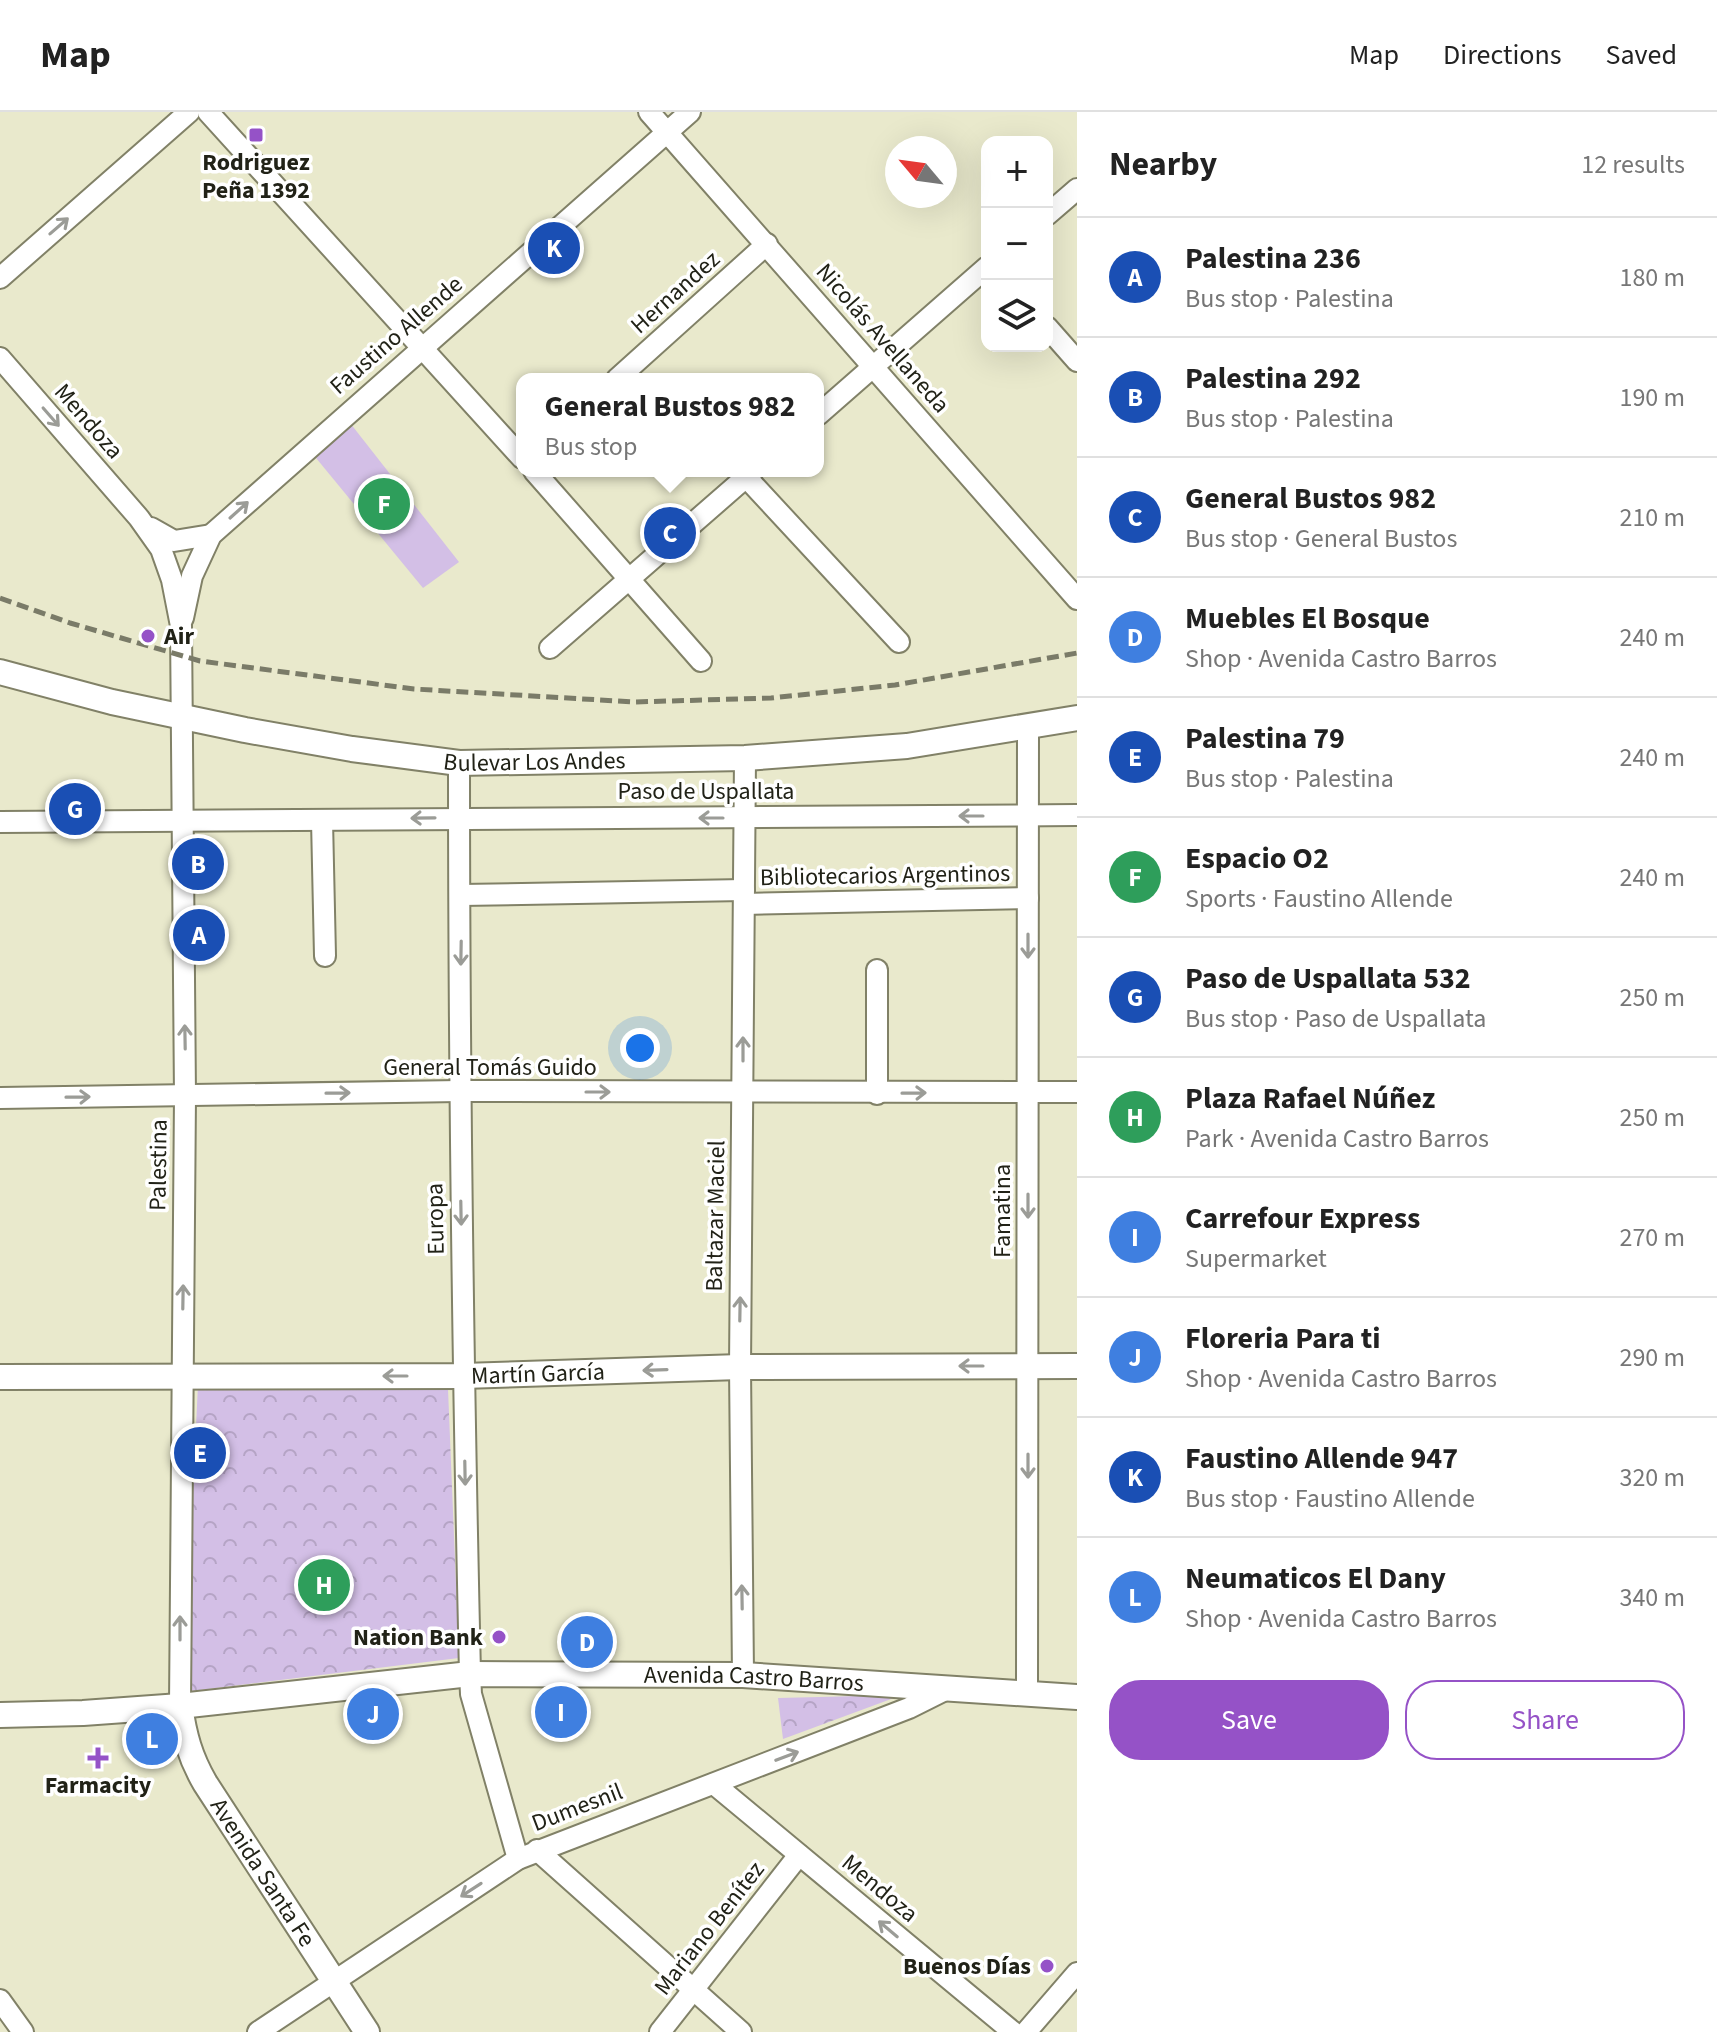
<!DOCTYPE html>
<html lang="en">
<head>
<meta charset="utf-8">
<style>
  :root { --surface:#fff; --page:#f6f6f6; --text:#222; --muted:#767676; --line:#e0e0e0; --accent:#9552c7 }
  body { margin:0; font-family:"Source Sans 3",sans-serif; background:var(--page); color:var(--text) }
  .controls { position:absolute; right:24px; top:24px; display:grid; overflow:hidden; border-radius:16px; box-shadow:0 8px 32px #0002 }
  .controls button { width:72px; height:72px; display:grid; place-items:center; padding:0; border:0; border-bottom:2px solid var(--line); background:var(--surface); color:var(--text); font:40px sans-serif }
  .compass { position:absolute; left:885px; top:24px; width:72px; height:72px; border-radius:50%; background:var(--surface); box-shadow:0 8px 32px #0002; rotate:299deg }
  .you { position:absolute; left:640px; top:936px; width:28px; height:28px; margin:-20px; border:6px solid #fff; border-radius:50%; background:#1a73e8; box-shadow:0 0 0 12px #1a73e833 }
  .badge { display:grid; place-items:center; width:52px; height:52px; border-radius:50%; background:var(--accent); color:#fff; font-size:26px; font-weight:700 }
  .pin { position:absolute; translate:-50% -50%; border:4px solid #fff; box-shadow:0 2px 8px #0006 }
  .popup { position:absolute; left:516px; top:261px; width:308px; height:104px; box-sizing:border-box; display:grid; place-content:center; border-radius:16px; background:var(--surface); filter:drop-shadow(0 2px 6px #0005); font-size:26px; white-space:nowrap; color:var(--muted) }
  .popup b { font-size:30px; color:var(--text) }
  .popup::after { content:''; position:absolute; left:50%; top:100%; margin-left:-16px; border:16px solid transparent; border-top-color:var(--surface) }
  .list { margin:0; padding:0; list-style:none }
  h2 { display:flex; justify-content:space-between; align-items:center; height:104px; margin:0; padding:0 32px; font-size:34px }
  h2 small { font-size:26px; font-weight:400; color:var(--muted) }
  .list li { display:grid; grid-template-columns:52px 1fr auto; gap:24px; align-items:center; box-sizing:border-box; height:120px; padding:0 32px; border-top:2px solid var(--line) }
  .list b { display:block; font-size:30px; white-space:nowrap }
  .list p { margin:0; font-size:26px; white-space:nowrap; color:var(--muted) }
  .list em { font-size:26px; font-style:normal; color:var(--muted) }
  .actions { display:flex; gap:16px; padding:24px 32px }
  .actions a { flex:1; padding:18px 0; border:2px solid var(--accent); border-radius:32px; text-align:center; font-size:28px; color:var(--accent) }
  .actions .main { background:var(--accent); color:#fff }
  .icon { flex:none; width:44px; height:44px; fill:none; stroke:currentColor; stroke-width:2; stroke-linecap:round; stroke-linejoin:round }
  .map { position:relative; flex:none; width:1077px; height:1920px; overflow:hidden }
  header { display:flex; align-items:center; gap:48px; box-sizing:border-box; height:112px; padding:0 40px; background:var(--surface); border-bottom:2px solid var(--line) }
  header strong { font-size:38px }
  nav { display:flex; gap:44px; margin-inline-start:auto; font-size:28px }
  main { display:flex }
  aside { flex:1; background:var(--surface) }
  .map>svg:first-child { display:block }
  .park { fill:url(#park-crowns) }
  .pitch { fill:#d3bfe6 }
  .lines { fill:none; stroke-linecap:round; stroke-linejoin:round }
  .minor-casing { stroke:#818167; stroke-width:24 }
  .major-casing { stroke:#818167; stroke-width:28 }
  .minor { stroke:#fff; stroke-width:20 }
  .major { stroke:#fff; stroke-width:24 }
  .rail { stroke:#7a7b68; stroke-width:5; stroke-dasharray:12 6; stroke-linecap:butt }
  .oneway { stroke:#9b9c97 }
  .poi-dot { fill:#9552c7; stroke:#fff; stroke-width:3 }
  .labels { text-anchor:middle; stroke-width:7; stroke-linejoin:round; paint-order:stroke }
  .poi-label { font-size:24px; font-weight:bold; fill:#212217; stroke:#fff }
  .street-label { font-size:24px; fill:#212217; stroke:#fff }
</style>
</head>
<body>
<header>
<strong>Map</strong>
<nav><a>Map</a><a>Directions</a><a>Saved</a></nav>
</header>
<main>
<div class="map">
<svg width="1077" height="1920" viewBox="0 0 1077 1920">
  <defs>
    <pattern id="park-crowns" width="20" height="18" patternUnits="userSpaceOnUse" patternTransform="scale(2)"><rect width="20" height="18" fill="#d3bfe6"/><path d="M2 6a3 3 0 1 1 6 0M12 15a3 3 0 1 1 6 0" fill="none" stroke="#b5a4c5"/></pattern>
  </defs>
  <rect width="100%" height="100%" fill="#e9e9cc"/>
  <g class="park">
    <path d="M 198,1272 L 448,1277 L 459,1546 L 192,1579 L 192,1400 Z"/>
    <path d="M 902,1583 L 783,1627 L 778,1586 Z"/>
  </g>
  <path class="pitch" d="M 343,302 L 459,450 L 423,476 L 307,335 Z"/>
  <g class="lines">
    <defs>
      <g id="minor">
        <path d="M 208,0 L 522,346"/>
        <path d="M 649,0 L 1077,487"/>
        <path d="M 1047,103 L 1077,77"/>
        <path d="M 0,166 L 189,0"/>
        <path d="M 1047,215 L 1077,249"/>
        <path d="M 0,246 L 139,406 L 161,437 L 172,468 L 181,514 L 185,984 L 180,1594"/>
        <path d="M 617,267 L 767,132"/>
        <path d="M 818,303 L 987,155"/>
        <path d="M 534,359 L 701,549"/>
        <path d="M 746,365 L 899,530"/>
        <path d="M 151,416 L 174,429 L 211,423"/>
        <path d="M 183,506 L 192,464 L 211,423 L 690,0"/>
        <path d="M 550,536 L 753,359"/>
        <path d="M 459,651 C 459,955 463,1258 470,1562 L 471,1582 L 518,1747"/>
        <path d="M 322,708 L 325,844"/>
        <path d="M 0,710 L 1077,703"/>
        <path d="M 461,783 L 744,778"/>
        <path d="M 744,792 L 1028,786"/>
        <path d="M 877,982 L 877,858"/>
        <path d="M 0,986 L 459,979 L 1077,980"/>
        <path d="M 743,1563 L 740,1255 L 745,646"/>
        <path d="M 1027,1582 L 1028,616"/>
        <path d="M 714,1672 L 1013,1920"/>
        <path d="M 537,1738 L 741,1920"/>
        <path d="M 0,1888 L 23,1920"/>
        <path d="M 258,1920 L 518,1747 L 909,1596 L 945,1578"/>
        <path d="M 660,1920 L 799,1743"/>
        <path d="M 1026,1920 L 1077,1861"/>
      </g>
      <g id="major">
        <path id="s1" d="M 0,560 L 112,590 L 245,618 L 352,637 L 459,651 L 745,646 L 907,634 L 1077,606"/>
        <path id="s2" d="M 0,1265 L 463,1264 L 740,1255 L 1077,1254"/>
        <path id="s3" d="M 180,1594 C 184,1623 190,1645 205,1671 L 367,1920"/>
        <path id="s4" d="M 0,1603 L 83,1601 L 180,1594 L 470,1562 L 743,1563 L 1077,1585"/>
      </g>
    </defs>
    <use href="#minor" class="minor-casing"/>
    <use href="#major" class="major-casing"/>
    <use href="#minor" class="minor"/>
    <use href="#major" class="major"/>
    <path class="rail" d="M 0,486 L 70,511 L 200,549 L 414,577 L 635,590 L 771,586 L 895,573 L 1077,541"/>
  </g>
  <defs><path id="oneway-shaft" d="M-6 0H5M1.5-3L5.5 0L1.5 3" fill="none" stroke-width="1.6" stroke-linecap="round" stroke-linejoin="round" transform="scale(2)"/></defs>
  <g class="oneway">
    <use href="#oneway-shaft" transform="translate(59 114) rotate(-41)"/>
    <use href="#oneway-shaft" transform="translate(51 305) rotate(49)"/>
    <use href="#oneway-shaft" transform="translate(239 398) rotate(-42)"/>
    <use href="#oneway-shaft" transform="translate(971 704) rotate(180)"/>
    <use href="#oneway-shaft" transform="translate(423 706) rotate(179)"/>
    <use href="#oneway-shaft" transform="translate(711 706) rotate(-180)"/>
    <use href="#oneway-shaft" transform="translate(1028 834) rotate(90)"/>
    <use href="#oneway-shaft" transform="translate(461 841) rotate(91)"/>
    <use href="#oneway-shaft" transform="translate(185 925) rotate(-91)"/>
    <use href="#oneway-shaft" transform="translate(743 937) rotate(-90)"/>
    <use href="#oneway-shaft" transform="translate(598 980)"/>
    <use href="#oneway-shaft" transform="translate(338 981) rotate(-1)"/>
    <use href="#oneway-shaft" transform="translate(914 981) rotate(-1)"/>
    <use href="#oneway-shaft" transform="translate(78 985) rotate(-1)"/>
    <use href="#oneway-shaft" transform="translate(1028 1094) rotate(90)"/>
    <use href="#oneway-shaft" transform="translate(461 1101) rotate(89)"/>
    <use href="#oneway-shaft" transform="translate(183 1185) rotate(-89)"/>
    <use href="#oneway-shaft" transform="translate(740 1197) rotate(-89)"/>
    <use href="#oneway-shaft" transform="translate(971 1254) rotate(180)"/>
    <use href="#oneway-shaft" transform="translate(655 1258) rotate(178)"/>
    <use href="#oneway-shaft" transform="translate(395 1264) rotate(-180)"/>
    <use href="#oneway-shaft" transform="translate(1028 1354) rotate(90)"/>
    <use href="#oneway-shaft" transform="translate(465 1361) rotate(89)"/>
    <use href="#oneway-shaft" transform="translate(742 1485) rotate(-91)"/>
    <use href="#oneway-shaft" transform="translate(180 1516) rotate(-90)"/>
    <use href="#oneway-shaft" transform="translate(787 1644) rotate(-21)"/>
    <use href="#oneway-shaft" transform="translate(471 1778) rotate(147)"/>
    <use href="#oneway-shaft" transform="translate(888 1817) rotate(-140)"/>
  </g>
  <g class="poi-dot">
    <rect x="248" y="15" width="16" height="16" rx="4"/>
    <circle cx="148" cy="524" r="8"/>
    <circle cx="499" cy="1525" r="8"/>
    <path d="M94 1634h8v8h8v8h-8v8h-8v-8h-8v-8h8z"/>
    <circle cx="1047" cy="1854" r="8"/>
  </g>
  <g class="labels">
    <g class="poi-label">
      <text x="256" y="58">Rodriguez<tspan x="256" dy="28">Peña 1392</tspan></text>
      <text x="164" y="532" text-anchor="start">Air</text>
      <text x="483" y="1533" text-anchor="end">Nation Bank</text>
      <text x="98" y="1681">Farmacity</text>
      <text x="1031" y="1862" text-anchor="end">Buenos Días</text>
    </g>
    <g class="street-label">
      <text transform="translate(675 180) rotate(-42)" y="8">Hernandez</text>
      <text transform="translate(396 223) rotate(-41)" y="8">Faustino Allende</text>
      <text transform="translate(883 226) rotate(49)" y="8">Nicolás Avellaneda</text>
      <text transform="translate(89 309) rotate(49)" y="8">Mendoza</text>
      <text dy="8" stroke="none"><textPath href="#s1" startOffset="544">Bulevar Los Andes</textPath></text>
      <text x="706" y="687">Paso de Uspallata</text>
      <text transform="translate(885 763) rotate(-1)" y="8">Bibliotecarios Argentinos</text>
      <text x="490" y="963">General Tomás Guido</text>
      <text transform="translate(158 1053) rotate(-89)" y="8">Palestina</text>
      <text transform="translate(1002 1099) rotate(-90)" y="8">Famatina</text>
      <text transform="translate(715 1104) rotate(-89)" y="8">Baltazar Maciel</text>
      <text transform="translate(435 1107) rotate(-91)" y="8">Europa</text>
      <text dy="8" stroke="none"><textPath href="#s2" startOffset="538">Martín García</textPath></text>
      <text dy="8" stroke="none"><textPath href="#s4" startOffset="756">Avenida Castro Barros</textPath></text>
      <text transform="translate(577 1695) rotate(-21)" y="8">Dumesnil</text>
      <text dy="8" stroke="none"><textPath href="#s3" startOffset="188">Avenida Santa Fe</textPath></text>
      <text transform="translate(880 1776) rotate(40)" y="8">Mendoza</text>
      <text transform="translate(709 1816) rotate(-52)" y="8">Mariano Benítez</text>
    </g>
  </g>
</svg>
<div class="controls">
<button>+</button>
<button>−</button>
<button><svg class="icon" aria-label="layers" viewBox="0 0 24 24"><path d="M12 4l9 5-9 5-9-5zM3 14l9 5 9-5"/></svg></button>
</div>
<svg class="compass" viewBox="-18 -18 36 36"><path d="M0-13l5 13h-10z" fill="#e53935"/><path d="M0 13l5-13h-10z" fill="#767676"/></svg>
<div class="you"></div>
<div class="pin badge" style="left:199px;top:823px;background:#1a4fb4">A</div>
<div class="pin badge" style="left:198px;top:752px;background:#1a4fb4">B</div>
<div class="pin badge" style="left:670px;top:421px;background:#1a4fb4">C</div>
<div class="popup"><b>General Bustos 982</b>Bus stop</div>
<div class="pin badge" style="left:587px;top:1530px;background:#3f7fe0">D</div>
<div class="pin badge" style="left:200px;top:1341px;background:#1a4fb4">E</div>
<div class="pin badge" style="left:384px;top:392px;background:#2e9e5b">F</div>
<div class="pin badge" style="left:75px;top:697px;background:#1a4fb4">G</div>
<div class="pin badge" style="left:324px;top:1473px;background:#2e9e5b">H</div>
<div class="pin badge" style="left:561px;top:1600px;background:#3f7fe0">I</div>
<div class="pin badge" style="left:373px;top:1602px;background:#3f7fe0">J</div>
<div class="pin badge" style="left:554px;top:136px;background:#1a4fb4">K</div>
<div class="pin badge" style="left:152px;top:1627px;background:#3f7fe0">L</div>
</div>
<aside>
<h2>Nearby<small>12 results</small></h2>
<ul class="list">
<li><span class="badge" style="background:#1a4fb4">A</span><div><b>Palestina 236</b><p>Bus stop · Palestina</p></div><em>180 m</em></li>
<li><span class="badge" style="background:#1a4fb4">B</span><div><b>Palestina 292</b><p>Bus stop · Palestina</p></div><em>190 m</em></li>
<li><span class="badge" style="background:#1a4fb4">C</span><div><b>General Bustos 982</b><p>Bus stop · General Bustos</p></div><em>210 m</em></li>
<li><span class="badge" style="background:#3f7fe0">D</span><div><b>Muebles El Bosque</b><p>Shop · Avenida Castro Barros</p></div><em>240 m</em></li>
<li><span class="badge" style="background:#1a4fb4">E</span><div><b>Palestina 79</b><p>Bus stop · Palestina</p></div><em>240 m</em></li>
<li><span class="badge" style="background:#2e9e5b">F</span><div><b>Espacio O2</b><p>Sports · Faustino Allende</p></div><em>240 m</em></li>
<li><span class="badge" style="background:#1a4fb4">G</span><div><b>Paso de Uspallata 532</b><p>Bus stop · Paso de Uspallata</p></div><em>250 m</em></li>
<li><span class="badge" style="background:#2e9e5b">H</span><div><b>Plaza Rafael Núñez</b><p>Park · Avenida Castro Barros</p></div><em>250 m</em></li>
<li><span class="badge" style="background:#3f7fe0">I</span><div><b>Carrefour Express</b><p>Supermarket</p></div><em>270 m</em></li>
<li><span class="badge" style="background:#3f7fe0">J</span><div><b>Floreria Para ti</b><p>Shop · Avenida Castro Barros</p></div><em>290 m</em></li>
<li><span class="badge" style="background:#1a4fb4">K</span><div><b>Faustino Allende 947</b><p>Bus stop · Faustino Allende</p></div><em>320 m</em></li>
<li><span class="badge" style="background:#3f7fe0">L</span><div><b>Neumaticos El Dany</b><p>Shop · Avenida Castro Barros</p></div><em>340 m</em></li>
</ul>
<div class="actions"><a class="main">Save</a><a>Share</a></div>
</aside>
</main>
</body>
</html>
